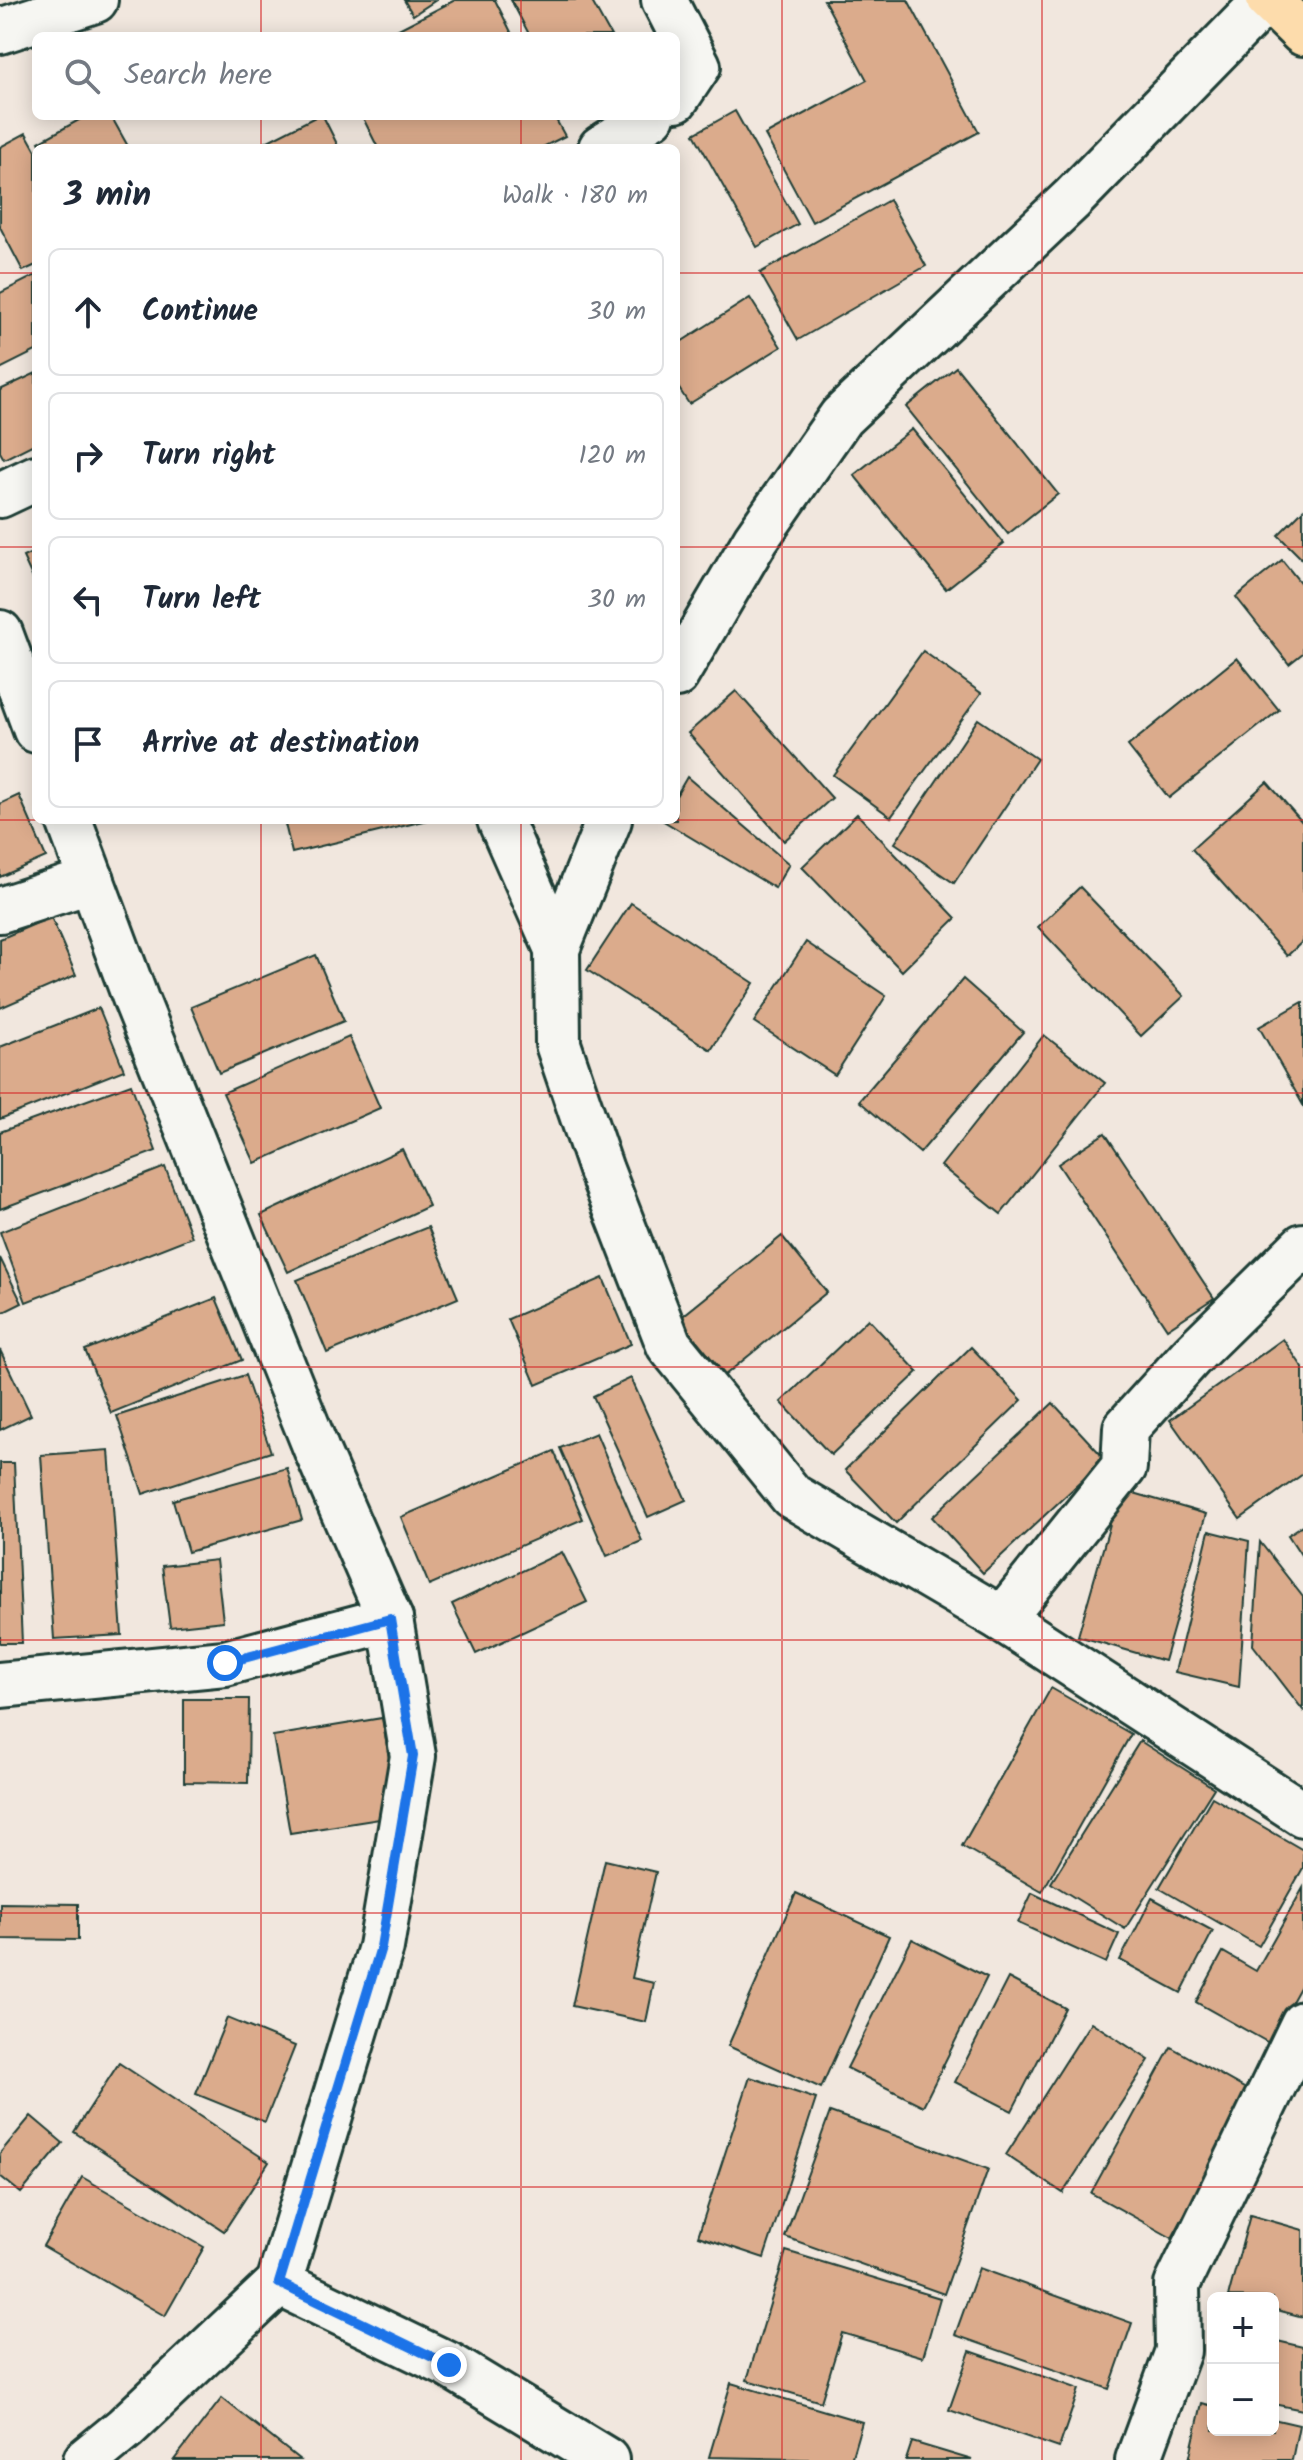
<!DOCTYPE html>
<html lang="en">
<head>
<meta charset="utf-8">
<style>
  :root { --surface:#fff; --page:#f6f6f7; --text:#1f2937; --muted:#747a83; --line:#e0e1e3 }
  body { margin:0; font-family:Kalam,sans-serif; background:var(--page); color:var(--text) }
  .controls { position:absolute; right:24px; bottom:24px; display:grid; overflow:hidden; border-radius:12px; box-shadow:0 4px 20px #0003 }
  .controls button { width:72px; height:72px; display:grid; place-items:center; padding:0; border:0; border-bottom:2px solid var(--line); background:var(--surface); color:var(--text); font:40px sans-serif }
  .stop { position:absolute; width:24px; height:24px; margin:-18px; border:6px solid #1a73e8; border-radius:50%; background:#fff }
  .stop.end { background:#1a73e8; border-color:#fff; box-shadow:0 2px 8px #0008 }
  .list { margin:0; padding:0; list-style:none }
  h2 { display:flex; justify-content:space-between; align-items:center; height:104px; margin:0; padding:0 32px; font-size:34px }
  h2 small { font-size:26px; font-weight:400; color:var(--muted) }
  .list li { display:grid; grid-template-columns:52px 1fr auto; gap:24px; align-items:center; box-sizing:border-box; height:128px; margin:0 16px 16px; padding:0 16px; border:2px solid var(--line); border-radius:12px }
  .list b { display:block; font-size:30px; white-space:nowrap }
  .list em { font-size:26px; font-style:normal; color:var(--muted) }
  .icon { flex:none; width:44px; height:44px; fill:none; stroke:currentColor; stroke-width:2; stroke-linecap:round; stroke-linejoin:round }
  .map { position:relative; flex:none; width:1303px; height:2460px; overflow:hidden }
  .search { position:absolute; background:var(--surface); box-shadow:0 4px 20px #0003; left:32px; top:32px; width:648px; height:88px; display:flex; align-items:center; gap:20px; box-sizing:border-box; padding:0 28px; border-radius:12px; color:var(--muted); font-size:30px }
  .panel { position:absolute; background:var(--surface); box-shadow:0 4px 20px #0003; left:32px; top:144px; width:648px; height:680px; border-radius:12px }
  .map>svg:first-child { display:block }
  .building { fill:#dbab8c; stroke:#1f3d34; stroke-width:2 }
  .lines { fill:none; stroke-linecap:round; stroke-linejoin:round }
  .minor-casing { stroke:#1f3d34; stroke-width:50 }
  .major-casing { stroke:#1f3d34; stroke-width:50 }
  .minor { stroke:#f6f6f2; stroke-width:44 }
  .major { stroke:#fddcac; stroke-width:44 }
  .route { stroke:#1a73e8; stroke-width:10 }
  .grid { fill:none; stroke:#d62828; stroke-width:2; stroke-opacity:0.55 }
</style>
</head>
<body>
<div class="map">
<svg width="1303" height="2460" viewBox="0 0 1303 2460">
  <rect width="100%" height="100%" fill="#f1e7de"/>
  <filter id="ink" filterUnits="userSpaceOnUse"><feTurbulence type="fractalNoise" baseFrequency=".0125" numOctaves="2"/><feDisplacementMap in="SourceGraphic" scale="16" xChannelSelector="R" yChannelSelector="G"/><feConvolveMatrix kernelMatrix="1 2 1 2 8 2 1 2 1" color-interpolation-filters="sRGB"/></filter>
  <g filter="url(#ink)">
    <g class="building">
      <path d="M 404,0 L 436,0 L 413,15 Z"/>
      <path d="M 455,0 L 495,0 L 513,36 L 385,36 Z"/>
      <path d="M 511,0 L 591,0 L 611,36 L 530,36 Z"/>
      <path d="M 824,0 L 908,0 L 979,132 L 812,222 L 765,135 L 867,80 Z"/>
      <path d="M 735,111 L 798,224 L 757,247 L 694,134 Z"/>
      <path d="M 86,116 L 111,116 L 129,148 L 42,148 L 39,142 Z"/>
      <path d="M 317,116 L 323,116 L 339,148 L 261,148 L 260,145 Z"/>
      <path d="M 362,116 L 554,116 L 565,136 L 541,148 L 378,148 Z"/>
      <path d="M 26,133 L 36,151 L 36,265 L 23,271 L 0,227 L 0,147 Z"/>
      <path d="M 889,200 L 926,266 L 798,340 L 760,273 Z"/>
      <path d="M 36,275 L 36,351 L 0,369 L 0,293 Z"/>
      <path d="M 750,298 L 781,347 L 689,404 L 676,384 L 676,345 Z"/>
      <path d="M 956,367 L 1058,494 L 1008,534 L 906,407 Z"/>
      <path d="M 36,373 L 36,443 L 4,459 L 0,452 L 0,390 Z"/>
      <path d="M 912,429 L 1004,543 L 946,589 L 854,475 Z"/>
      <path d="M 1303,510 L 1303,560 L 1278,535 Z"/>
      <path d="M 36,551 L 36,585 L 23,557 Z"/>
      <path d="M 1282,560 L 1303,586 L 1303,653 L 1289,664 L 1236,597 Z"/>
      <path d="M 923,651 L 981,693 L 891,817 L 833,775 Z"/>
      <path d="M 1237,658 L 1279,710 L 1169,798 L 1128,746 Z"/>
      <path d="M 736,691 L 832,798 L 784,841 L 688,733 Z"/>
      <path d="M 978,719 L 1037,759 L 954,883 L 895,843 Z"/>
      <path d="M 687,777 L 789,864 L 775,888 L 662,820 L 676,820 L 676,796 Z"/>
      <path d="M 1267,782 L 1303,823 L 1303,941 L 1287,956 L 1192,849 Z"/>
      <path d="M 19,795 L 46,857 L 0,877 L 0,804 Z"/>
      <path d="M 857,814 L 956,918 L 902,971 L 802,867 Z"/>
      <path d="M 284,820 L 428,820 L 292,853 Z"/>
      <path d="M 1080,887 L 1184,996 L 1141,1036 L 1038,927 Z"/>
      <path d="M 631,903 L 754,983 L 711,1050 L 587,970 Z"/>
      <path d="M 51,917 L 76,975 L 0,1008 L 0,939 Z"/>
      <path d="M 806,942 L 886,996 L 835,1075 L 754,1022 Z"/>
      <path d="M 316,955 L 344,1021 L 219,1073 L 191,1007 Z"/>
      <path d="M 963,979 L 1023,1032 L 920,1153 L 859,1101 Z"/>
      <path d="M 1303,1002 L 1303,1105 L 1259,1027 Z"/>
      <path d="M 99,1008 L 124,1070 L 0,1119 L 0,1047 Z"/>
      <path d="M 1044,1035 L 1105,1083 L 1001,1214 L 941,1166 Z"/>
      <path d="M 349,1037 L 380,1108 L 255,1163 L 223,1093 Z"/>
      <path d="M 131,1084 L 156,1151 L 0,1209 L 0,1132 Z"/>
      <path d="M 1105,1133 L 1214,1298 L 1167,1329 L 1058,1164 Z"/>
      <path d="M 402,1149 L 429,1206 L 288,1272 L 261,1215 Z"/>
      <path d="M 165,1167 L 192,1237 L 26,1302 L 0,1232 Z"/>
      <path d="M 428,1227 L 458,1298 L 327,1353 L 297,1280 Z"/>
      <path d="M 782,1236 L 827,1292 L 725,1375 L 679,1319 Z"/>
      <path d="M 0,1258 L 22,1303 L 0,1314 Z"/>
      <path d="M 603,1278 L 631,1344 L 536,1385 L 508,1319 Z"/>
      <path d="M 216,1298 L 242,1360 L 111,1413 L 85,1350 Z"/>
      <path d="M 868,1319 L 918,1372 L 831,1455 L 781,1402 Z"/>
      <path d="M 1283,1339 L 1303,1368 L 1303,1474 L 1240,1519 L 1170,1420 Z"/>
      <path d="M 971,1347 L 1022,1400 L 896,1523 L 845,1470 Z"/>
      <path d="M 0,1350 L 31,1415 L 0,1430 Z"/>
      <path d="M 245,1375 L 271,1452 L 143,1494 L 117,1416 Z"/>
      <path d="M 631,1378 L 686,1500 L 648,1517 L 593,1396 Z"/>
      <path d="M 1053,1403 L 1105,1459 L 983,1573 L 932,1517 Z"/>
      <path d="M 596,1433 L 642,1541 L 607,1556 L 560,1448 Z"/>
      <path d="M 109,1450 L 122,1635 L 54,1639 L 41,1455 Z"/>
      <path d="M 554,1451 L 583,1519 L 429,1585 L 401,1517 Z"/>
      <path d="M 0,1463 L 14,1463 L 22,1643 L 0,1643 Z"/>
      <path d="M 287,1468 L 302,1520 L 188,1552 L 173,1500 Z"/>
      <path d="M 1120,1489 L 1206,1514 L 1164,1661 L 1078,1636 Z"/>
      <path d="M 1303,1525 L 1303,1558 L 1288,1535 Z"/>
      <path d="M 1209,1531 L 1249,1541 L 1239,1687 L 1175,1672 Z"/>
      <path d="M 1260,1542 L 1303,1597 L 1303,1710 L 1253,1645 Z"/>
      <path d="M 562,1552 L 587,1602 L 476,1654 L 452,1604 Z"/>
      <path d="M 216,1560 L 223,1621 L 170,1627 L 162,1566 Z"/>
      <path d="M 1051,1688 L 1131,1734 L 1042,1892 L 962,1846 Z"/>
      <path d="M 184,1699 L 249,1699 L 248,1783 L 184,1782 Z"/>
      <path d="M 382,1718 L 399,1816 L 290,1833 L 273,1736 Z"/>
      <path d="M 1140,1741 L 1214,1788 L 1125,1929 L 1051,1883 Z"/>
      <path d="M 1212,1797 L 1303,1850 L 1303,1868 L 1259,1946 L 1159,1888 Z"/>
      <path d="M 605,1860 L 656,1872 L 632,1978 L 654,1983 L 646,2022 L 572,2006 Z"/>
      <path d="M 1303,1888 L 1303,1982 L 1269,2043 L 1196,2002 L 1223,1952 L 1256,1971 Z"/>
      <path d="M 796,1893 L 889,1936 L 821,2088 L 728,2046 Z"/>
      <path d="M 1032,1893 L 1119,1934 L 1106,1963 L 1018,1923 Z"/>
      <path d="M 1152,1898 L 1213,1931 L 1181,1993 L 1120,1960 Z"/>
      <path d="M 0,1903 L 78,1904 L 78,1940 L 0,1939 Z"/>
      <path d="M 912,1939 L 987,1977 L 923,2106 L 847,2068 Z"/>
      <path d="M 1008,1978 L 1065,2008 L 1012,2111 L 955,2082 Z"/>
      <path d="M 227,2018 L 295,2046 L 265,2122 L 196,2094 Z"/>
      <path d="M 1091,2022 L 1149,2060 L 1063,2193 L 1006,2155 Z"/>
      <path d="M 1171,2047 L 1251,2092 L 1172,2238 L 1091,2193 Z"/>
      <path d="M 119,2063 L 269,2162 L 224,2231 L 74,2132 Z"/>
      <path d="M 750,2077 L 816,2099 L 764,2258 L 698,2236 Z"/>
      <path d="M 830,2112 L 988,2169 L 944,2294 L 785,2237 Z"/>
      <path d="M 31,2116 L 63,2143 L 21,2193 L 0,2176 L 0,2153 Z"/>
      <path d="M 82,2177 L 204,2247 L 165,2316 L 43,2246 Z"/>
      <path d="M 1250,2215 L 1303,2230 L 1303,2317 L 1273,2309 L 1273,2298 L 1228,2297 Z"/>
      <path d="M 786,2251 L 940,2298 L 923,2357 L 842,2333 L 821,2402 L 747,2380 Z"/>
      <path d="M 979,2268 L 1132,2323 L 1109,2389 L 955,2335 Z"/>
      <path d="M 1273,2340 L 1303,2347 L 1303,2410 L 1273,2404 Z"/>
      <path d="M 970,2351 L 1079,2389 L 1059,2448 L 949,2410 Z"/>
      <path d="M 731,2383 L 862,2422 L 851,2460 L 709,2457 Z"/>
      <path d="M 222,2398 L 300,2460 L 174,2460 Z"/>
      <path d="M 1202,2403 L 1213,2406 L 1213,2430 L 1273,2430 L 1273,2419 L 1299,2425 L 1292,2460 L 1189,2460 Z"/>
      <path d="M 912,2442 L 972,2460 L 906,2460 Z"/>
    </g>
    <g class="lines">
      <defs>
        <g id="minor">
          <path d="M 664,0 L 698,66 L 676,99"/>
          <path d="M 0,31 L 95,0"/>
          <path d="M 601,148 L 652,116"/>
          <path d="M 0,495 L 36,478"/>
          <path d="M 0,633 L 36,730"/>
          <path d="M 676,675 L 756,539 L 841,417 L 1072,199 L 1266,0"/>
          <path d="M 69,820 L 136,1000 L 317,1451 L 390,1619 L 413,1756 L 381,1947 L 279,2283 L 125,2428 L 86,2460"/>
          <path d="M 500,820 L 557,949"/>
          <path d="M 609,820 L 557,949 L 558,1044 L 601,1170 L 669,1345 L 792,1496 L 1002,1619 L 1303,1814"/>
          <path d="M 0,910 L 92,880"/>
          <path d="M 1002,1619 L 1124,1467 L 1126,1428 L 1193,1354 L 1303,1246"/>
          <path d="M 0,1685 L 225,1663 L 390,1619"/>
          <path d="M 279,2283 L 449,2365 L 606,2460"/>
          <path d="M 1138,2460 L 1178,2351 L 1177,2285 L 1303,2024"/>
        </g>
        <path id="major" d="M 1269,0 L 1303,33"/>
      </defs>
      <use href="#minor" class="minor-casing"/>
      <use href="#major" class="major-casing"/>
      <use href="#minor" class="minor"/>
      <use href="#major" class="major"/>
    </g>
  </g>
  <g class="lines" filter="url(#ink)">
    <path class="route" d="M 225,1663 L 390,1619 L 413,1756 L 381,1947 L 279,2283 L 449,2365"/>
  </g>
  <path class="grid" d="M 261,0 L 261,36M 521,0 L 521,36M 782,0 L 782,2460M 1042,0 L 1042,2460M 261,116 L 261,148M 521,116 L 521,148M 0,273 L 36,273M 676,273 L 1303,273M 0,547 L 36,547M 676,547 L 1303,547M 0,820 L 36,820M 36,820 L 676,820M 261,820 L 261,2460M 521,820 L 521,2460M 676,820 L 1303,820M 0,1093 L 1303,1093M 0,1367 L 1303,1367M 0,1640 L 1303,1640M 0,1913 L 1303,1913M 0,2187 L 1303,2187"/>
</svg>
<div class="controls">
<button>+</button>
<button>−</button>
</div>
<div class="stop" style="left:225px;top:1663px"></div>
<div class="stop end" style="left:449px;top:2365px"></div>
<div class="search"><svg class="icon" aria-label="search" viewBox="0 0 24 24"><circle cx="10" cy="10" r="6"/><path d="M15 15l6 6"/></svg>Search here</div>
<section class="panel">
<h2>3 min<small>Walk · 180 m</small></h2>
<ul class="list">
<li><svg class="icon" aria-label="ahead" viewBox="0 0 24 24"><path d="M12 20V5M6 11l6-6 6 6"/></svg><div><b>Continue</b></div><em>30 m</em></li>
<li><svg class="icon" aria-label="right" viewBox="0 0 24 24"><path d="M7 20v-9h11M14 6l5 5-5 5"/></svg><div><b>Turn right</b></div><em>120 m</em></li>
<li><svg class="icon" aria-label="left" viewBox="0 0 24 24"><path d="M17 20v-9H6M10 6l-5 5 5 5"/></svg><div><b>Turn left</b></div><em>30 m</em></li>
<li><svg class="icon" aria-label="arrive" viewBox="0 0 24 24"><path d="M6 21V4h12l-3 4 3 4H6"/></svg><div><b>Arrive at destination</b></div></li>
</ul>
</section>
</div>
</body>
</html>
